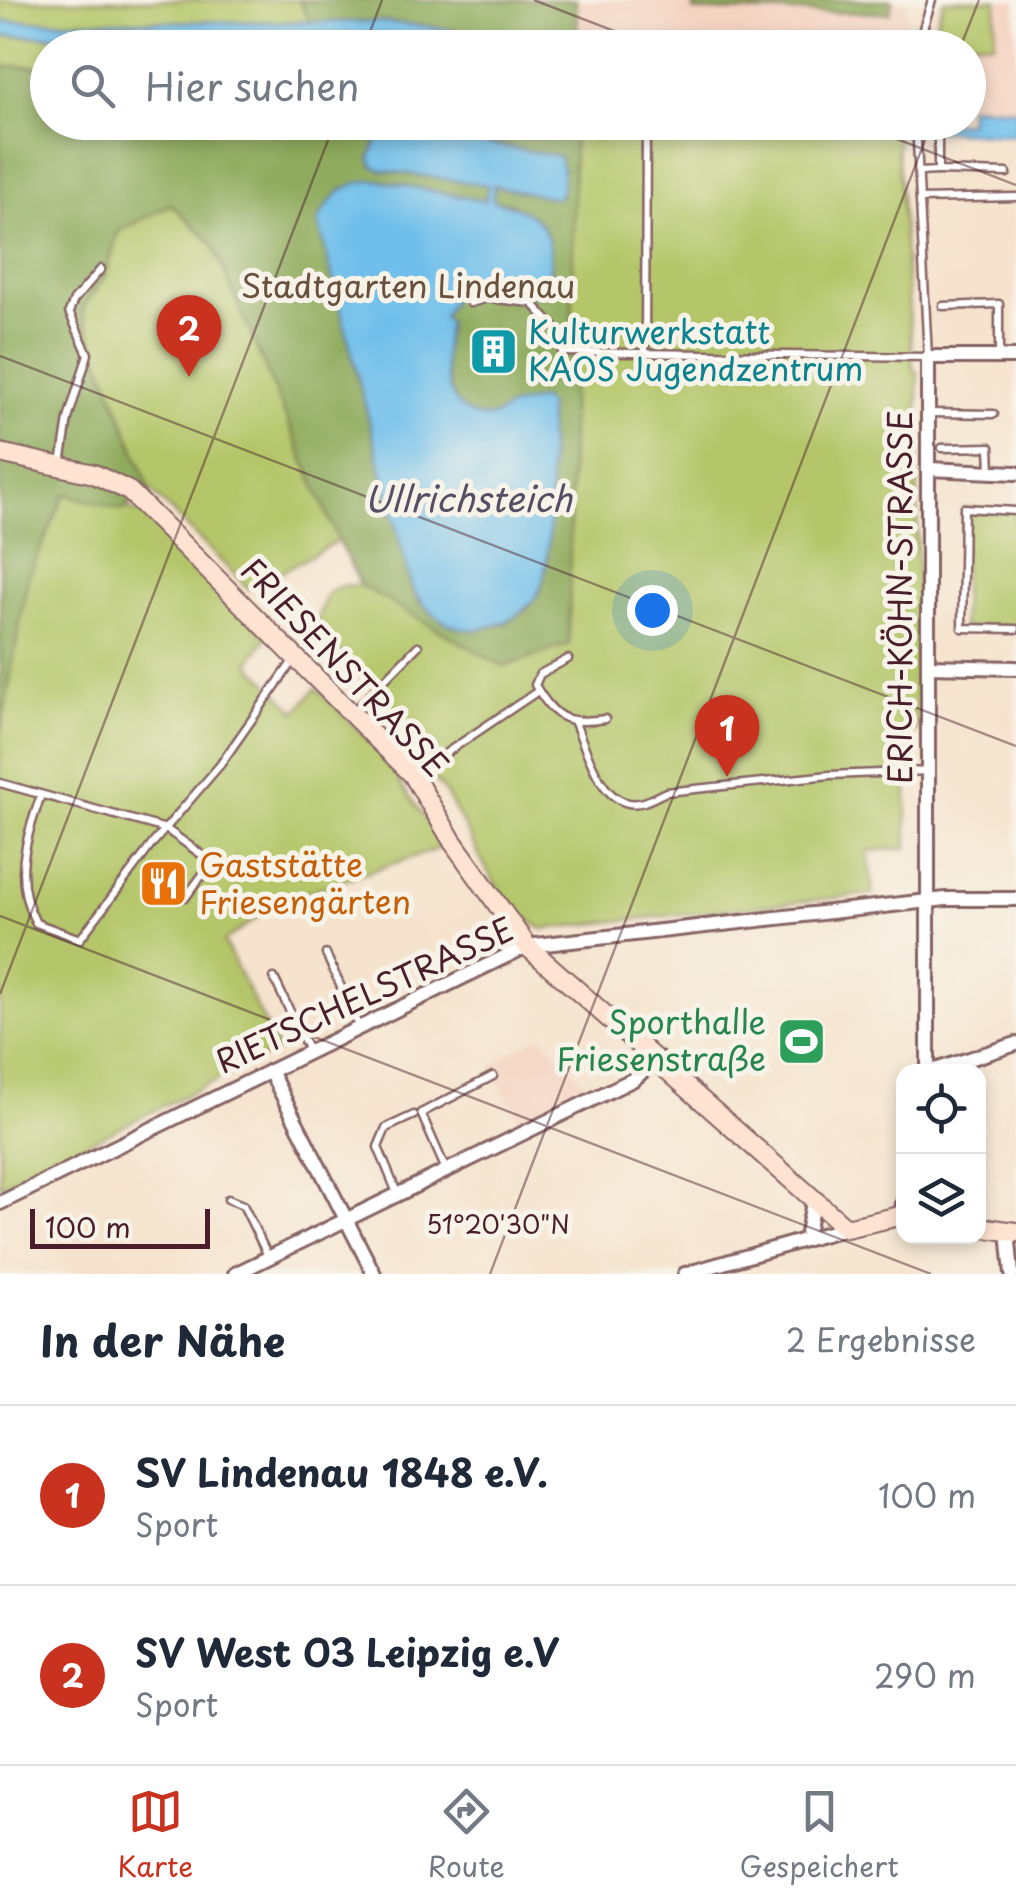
<!DOCTYPE html>
<html lang="de">
<head>
<meta charset="utf-8">
<style>
  :root { --surface:#fff; --page:#f6f6f7; --text:#1f2937; --muted:#747a83; --line:#e0e1e3; --accent:#c8321e }
  body { margin:0; font-family:"Playpen Sans",sans-serif; background:var(--page); color:var(--text) }
  .controls { position:absolute; right:30px; bottom:30px; display:grid; overflow:hidden; border-radius:20px; box-shadow:0 5px 15px #0003 }
  .controls button { width:90px; height:90px; display:grid; place-items:center; padding:0; border:0; border-bottom:2px solid var(--line); background:var(--surface); color:var(--text); font:50px sans-serif }
  .scale { position:absolute; left:30px; bottom:25px; width:180px; box-sizing:border-box; padding-left:10px; border:5px solid #4a1f2b; border-top:0; font-size:28px; line-height:35px; white-space:nowrap; color:#4a1f2b; -webkit-text-stroke:8px #f7f3e8; paint-order:stroke }
  .you { position:absolute; left:652px; top:610px; width:35px; height:35px; margin:-25px; border:8px solid #fff; border-radius:50%; background:#1a73e8; box-shadow:0 0 0 15px #1a73e833 }
  .badge { display:grid; place-items:center; width:65px; height:65px; border-radius:50%; background:var(--accent); color:#fff; font-size:32px; font-weight:700 }
  .pin { position:absolute; translate:-50% -82px; filter:drop-shadow(0 2px 5px #0008) }
  .pin::after { content:''; position:absolute; top:52px; width:35px; height:30px; background:inherit; clip-path:polygon(0 0,100% 0,50% 100%) }
  .list { margin:0; padding:0; list-style:none }
  h2 { display:flex; justify-content:space-between; align-items:center; height:130px; margin:0; padding:0 40px; font-size:42px }
  h2 small { font-size:32px; font-weight:400; color:var(--muted) }
  .list li { display:grid; grid-template-columns:65px 1fr auto; gap:30px; align-items:center; box-sizing:border-box; height:180px; padding:0 40px; border-top:2px solid var(--line) }
  .list b { display:block; font-size:38px; white-space:nowrap }
  .list p { margin:0; font-size:32px; white-space:nowrap; color:var(--muted) }
  .list em { font-size:32px; font-style:normal; color:var(--muted) }
  .icon { flex:none; width:55px; height:55px; fill:none; stroke:currentColor; stroke-width:2; stroke-linecap:round; stroke-linejoin:round }
  .map { position:relative; flex:none; width:1016px; height:1274px; overflow:hidden }
  .search { position:absolute; background:var(--surface); box-shadow:0 5px 15px #0003; left:30px; right:30px; top:30px; height:110px; display:flex; align-items:center; gap:25px; box-sizing:border-box; padding:0 35px; border-radius:55px; color:var(--muted); font-size:38px }
  .sheet { height:490px; background:var(--surface) }
  nav { display:flex; justify-content:space-around; align-items:center; box-sizing:border-box; height:140px; border-top:2px solid var(--line); background:var(--surface); font-size:28px; color:var(--muted) }
  nav a { display:grid; justify-items:center; gap:5px }
  nav .on { color:var(--accent) }
  .map>svg:first-child { display:block }
  .built { fill:#f4d3c1 }
  .green { fill:#b4c669; stroke:#7f724a; stroke-width:2.5 }
  .forest { fill:#8fab5d; stroke:#6c6544; stroke-width:2.5; fill-rule:evenodd }
  .water { fill:#6fbfeb; stroke:#5c6f8b; stroke-width:2.5 }
  .lines { fill:none; stroke-linecap:round; stroke-linejoin:round }
  .lane-casing { stroke:#866464; stroke-width:11 }
  .street-casing { stroke:#866464; stroke-width:18 }
  .secondary-casing { stroke:#866464; stroke-width:22 }
  .lane { stroke:#fff; stroke-width:6 }
  .street { stroke:#fff; stroke-width:12 }
  .secondary { stroke:#fee3d2; stroke-width:18 }
  .ticks { fill:none; stroke:#4a1f2b; stroke-width:2.5; stroke-opacity:0.45 }
  .labels { text-anchor:middle; stroke-width:10; stroke-linejoin:round; paint-order:stroke }
  .park-label { font-size:32px; fill:#6a513e; stroke:#f7f3e8 }
  .culture-label { font-size:32px; fill:#0d838f; stroke:#f7f3e8; text-anchor:start }
  .street-label { font-size:32px; fill:#4a1f2b; stroke:#f7f3e8 }
  .food-label { font-size:32px; fill:#c56008; stroke:#f7f3e8; text-anchor:start }
  .leisure-label { font-size:32px; fill:#27864d; stroke:#f7f3e8; text-anchor:end }
  .water-label { font-size:35px; font-style:italic; fill:#554f65; stroke:#f7f3e8 }
  .ticks-label { font-size:25px; text-anchor:middle; fill:#4a1f2b; stroke:#f7f3e8; stroke-width:10; stroke-linejoin:round; paint-order:stroke }
</style>
</head>
<body>
<div class="map">
<svg width="1016" height="1274" viewBox="0 0 1016 1274">
  <rect width="100%" height="100%" fill="#f7f3e8"/>
  <filter id="ink" filterUnits="userSpaceOnUse"><feTurbulence type="fractalNoise" baseFrequency=".01" numOctaves="2"/><feDisplacementMap in="SourceGraphic" scale="20" xChannelSelector="R" yChannelSelector="G"/><feConvolveMatrix kernelMatrix="1 2 1 2 8 2 1 2 1" color-interpolation-filters="sRGB"/></filter>
  <filter id="wash" filterUnits="userSpaceOnUse"><feTurbulence type="fractalNoise" baseFrequency=".0048" numOctaves="4" result="noise"/><feDisplacementMap in="SourceGraphic" scale="40" xChannelSelector="R" yChannelSelector="G"/><feGaussianBlur stdDeviation="2.25" result="paint"/><feColorMatrix in="noise" values="0 0 0 0 0 0 0 0 0 0 0 0 0 0 0 0 0 1.4 0 .05"/><feComposite in="paint" operator="in"/></filter>
  <g filter="url(#wash)">
    <rect width="100%" height="100%" fill="#f5e3cd"/>
    <g class="built">
      <path d="M 576,0 L 694,0 L 694,10 L 890,13 L 892,0 L 907,0 L 907,47 L 583,47 L 578,46 Z"/>
      <path d="M 997,0 L 1016,0 L 1016,109 L 969,106 L 968,48 L 949,48 L 954,40 L 993,42 Z"/>
      <path d="M 541,1035 L 591,1091 L 520,1124 L 490,1065 Z"/>
    </g>
    <g class="green">
      <path d="M 0,0 L 299,0 L 310,22 L 0,21 Z"/>
      <path d="M 944,0 L 997,0 L 994,43 L 954,40 L 949,47 L 928,47 Z"/>
      <path d="M 0,36 L 306,37 L 303,48 L 48,48 L 47,67 L 0,66 Z"/>
      <path d="M 716,122 L 896,130 L 913,368 L 918,373 L 917,730 L 907,732 L 907,848 L 868,851 L 873,894 L 543,929 C 491,902 475,839 446,794 C 439,783 428,773 419,763 L 436,749 L 314,626 C 329,594 323,584 361,585 L 338,541 L 249,589 L 150,490 L 85,321 L 83,308 L 106,274 L 118,232 L 172,204 L 212,243 L 573,151 L 573,131 L 593,123 Z"/>
      <path d="M 65,494 L 144,513 L 267,637 L 249,663 L 296,712 L 316,688 L 399,770 L 399,781 L 437,836 L 440,848 L 276,903 L 224,942 L 278,1050 L 0,1186 L 0,737 L 28,577 Z"/>
      <path d="M 964,508 L 1016,511 L 1016,629 L 962,628 Z"/>
    </g>
    <g class="forest">
      <path d="M 299,0 L 576,0 L 578,46 L 476,38 L 443,28 L 383,22 L 310,22 Z"/>
      <path d="M 694,0 L 892,0 L 890,13 L 694,11 Z"/>
      <path d="M 435,36 L 464,47 L 303,48 L 306,37 Z"/>
      <path d="M 0,66 L 47,67 L 48,122 L 574,123 L 569,644 L 504,667 L 361,586 L 338,540 L 212,243 L 171,204 L 118,232 L 106,274 L 83,308 L 85,321 L 150,490 L 122,510 L 65,494 L 28,577 L 0,737 ZM 381,170 L 561,195 L 555,198 L 494,186 L 493,201 L 513,204 L 551,267 L 547,290 C 524,300 511,291 489,290 C 476,289 468,296 456,292 L 442,318 L 448,323 C 441,354 441,419 489,417 C 498,417 502,411 510,407 C 520,403 531,402 541,399 L 548,557 L 540,592 L 528,608 L 507,623 L 474,630 L 421,604 L 412,589 L 318,221 L 377,180 L 486,201 L 488,185 Z"/>
    </g>
    <g class="water">
      <path d="M 0,21 L 383,22 L 443,28 L 476,38 L 583,47 L 464,47 L 435,36 L 0,36 Z"/>
      <path d="M 969,106 L 1016,109 L 1016,136 L 830,123 L 968,122 Z"/>
      <path d="M 383,125 L 559,156 L 563,171 L 561,195 L 555,198 L 494,186 L 493,201 C 549,211 556,238 547,291 C 524,300 511,291 489,289 C 476,289 468,296 456,292 L 443,318 L 448,322 C 441,354 441,419 489,417 C 498,417 502,411 510,407 C 520,403 531,402 541,399 L 548,405 C 548,447 557,564 537,595 C 524,616 504,625 480,629 C 452,634 426,612 412,589 L 318,221 C 333,194 345,181 377,180 L 485,201 L 488,185 L 381,170 L 373,166 L 370,158 Z"/>
    </g>
  </g>
  <g filter="url(#ink)">
    <g class="lines">
      <defs>
        <g id="lane">
          <path d="M 917,48 L 932,0"/>
          <path d="M 938,171 L 1007,173"/>
          <path d="M 919,172 L 938,171 L 938,140"/>
          <path d="M 920,199 L 1016,197"/>
          <path d="M 470,303 L 487,298 L 532,303 L 560,333 L 562,352 L 928,357 L 916,122"/>
          <path d="M 943,306 L 999,304 L 999,356"/>
          <path d="M 645,351 L 646,122"/>
          <path d="M 930,413 L 994,414"/>
          <path d="M 942,448 L 990,447 L 991,471"/>
          <path d="M 61,464 L 68,419 L 88,354 L 69,312 L 74,300 L 101,269"/>
          <path d="M 1016,511 L 964,508 L 962,628 L 1016,629"/>
          <path d="M 568,659 L 540,674 L 535,685 C 555,718 565,725 605,719"/>
          <path d="M 353,712 L 418,646"/>
          <path d="M 575,723 C 587,750 602,814 644,802 C 651,800 659,795 666,792 L 830,775 L 929,771"/>
          <path d="M 415,774 L 538,691"/>
          <path d="M 0,783 L 166,829 L 212,862 L 186,897"/>
          <path d="M 41,795 C 26,839 12,879 36,923 L 80,939 L 153,843 L 220,765 L 295,658"/>
          <path d="M 326,954 L 359,1027"/>
          <path d="M 274,978 L 309,1051"/>
          <path d="M 446,1170 L 421,1113 L 493,1076"/>
          <path d="M 397,1193 L 378,1147 L 386,1128 L 414,1115"/>
          <path d="M 228,1199 L 243,1205 L 268,1256"/>
        </g>
        <g id="street">
          <path d="M 929,469 L 1016,473"/>
          <path d="M 928,666 L 1016,668"/>
          <path d="M 270,1071 L 374,1274"/>
          <path d="M 928,1072 L 928,357 L 1016,357"/>
          <path d="M 929,1072 L 1016,1044"/>
          <path d="M 0,1203 L 527,946 L 946,899 L 1016,899"/>
          <path d="M 901,1214 L 904,1199"/>
          <path d="M 1008,1231 L 1012,1274"/>
          <path d="M 806,1238 L 814,1198"/>
          <path d="M 235,1274 L 634,1079 L 658,1058"/>
          <path d="M 685,1274 L 846,1228"/>
        </g>
        <g id="secondary">
          <path d="M 0,453 L 94,474 L 129,491 L 413,775 L 453,842 L 527,946 L 846,1228 L 904,1215"/>
          <path d="M 978,1227 L 1016,1232"/>
        </g>
      </defs>
      <use href="#lane" class="lane-casing"/>
      <use href="#street" class="street-casing"/>
      <use href="#secondary" class="secondary-casing"/>
      <use href="#lane" class="lane"/>
      <use href="#street" class="street"/>
      <use href="#secondary" class="secondary"/>
    </g>
  </g>
  <path class="ticks" d="M 534,0 L 658,48M 364,48 L 382,0M 960,48 L 979,0M 853,122 L 1016,185M 0,356 L 1016,746M 0,916 L 931,1274M 0,994 L 335,122M 490,1274 L 932,122"/>
  <defs>
    <symbol id="building-square" viewBox="-11 -11 22 22"><rect x="-9" y="-9" width="18" height="18" rx="4" fill="#0f9aa8" stroke="#f7f3e8"/><path d="M-4-6H4V6H1V3H-1V6H-4ZM-2.5-4.3h1.7v1.8h-1.7ZM.8-4.3h1.7v1.8H.8ZM-2.5-1h1.7V.8h-1.7ZM.8-1h1.7V.8H.8Z" fill="#fff"/></symbol>
    <symbol id="restaurant-square" viewBox="-11 -11 22 22"><rect x="-9" y="-9" width="18" height="18" rx="4" fill="#e8710a" stroke="#f7f3e8"/><path d="M-5-6h1v4h1v-4h1v4h1v-4h1v5L-1.5 .5V6h-2V.5L-5-1ZM5-6V6H3V1.5H1.5Q1.5-4 5-6Z" fill="#fff"/></symbol>
    <symbol id="stadium-square" viewBox="-11 -11 22 22"><rect x="-9" y="-9" width="18" height="18" rx="4" fill="#2e9e5b" stroke="#f7f3e8"/><path d="M0-5a6.5 5 0 1 0 0 10a6.5 5 0 1 0 0-10ZM-3.5-1.8h7v3.6h-7Z" fill="#fff"/></symbol>
  </defs>
  <g fill-rule="evenodd">
    <use href="#building-square" x="466" y="324" width="55" height="55"/>
    <use href="#restaurant-square" x="136" y="856" width="55" height="55"/>
    <use href="#stadium-square" x="774" y="1014" width="55" height="55"/>
  </g>
  <g class="labels">
    <g class="park-label">
      <text x="408" y="298">Stadtgarten Lindenau</text>
    </g>
    <g class="culture-label">
      <text x="528" y="344">Kulturwerkstatt<tspan x="528" dy="37">KAOS Jugendzentrum</tspan></text>
    </g>
    <g class="street-label">
      <text transform="translate(901 597) rotate(-90)" y="11">ERICH-KÖHN-STRASSE</text>
      <text transform="translate(344 668) rotate(47)" y="11">FRIESENSTRASSE</text>
      <text transform="translate(365 996) rotate(-25)" y="11">RIETSCHELSTRASSE</text>
    </g>
    <g class="food-label">
      <text x="199" y="877">Gaststätte<tspan x="199" dy="37">Friesengärten</tspan></text>
    </g>
    <g class="leisure-label">
      <text x="766" y="1034">Sporthalle<tspan x="766" dy="37">Friesenstraße</tspan></text>
    </g>
    <g class="water-label">
      <text x="468" y="512">Ullrichsteich</text>
    </g>
  </g>
  <g class="ticks-label">
    <text x="498" y="1234">51°20'30"N</text>
  </g>
</svg>
<div class="controls">
<button><svg class="icon" aria-label="locate" viewBox="0 0 24 24"><circle cx="12" cy="12" r="6"/><path d="M12 2v4M12 18v4M2 12h4M18 12h4"/></svg></button>
<button><svg class="icon" aria-label="layers" viewBox="0 0 24 24"><path d="M12 4l9 5-9 5-9-5zM3 14l9 5 9-5"/></svg></button>
</div>
<div class="scale">100 m</div>
<div class="you"></div>
<div class="pin badge" style="left:727px;top:777px">1</div>
<div class="pin badge" style="left:189px;top:377px">2</div>
<div class="search"><svg class="icon" aria-label="search" viewBox="0 0 24 24"><circle cx="10" cy="10" r="6"/><path d="M15 15l6 6"/></svg>Hier suchen</div>
</div>
<section class="sheet">
<h2>In der Nähe<small>2 Ergebnisse</small></h2>
<ul class="list">
<li><span class="badge">1</span><div><b>SV Lindenau 1848 e.V.</b><p>Sport</p></div><em>100 m</em></li>
<li><span class="badge">2</span><div><b>SV West 03 Leipzig e.V</b><p>Sport</p></div><em>290 m</em></li>
</ul>
</section>
<nav>
<a class="on"><svg class="icon" aria-label="map" viewBox="0 0 24 24"><path d="M3 6l6-2 6 2 6-2v14l-6 2-6-2-6 2zM9 4v14M15 6v14"/></svg>Karte</a>
<a><svg class="icon" aria-label="directions" viewBox="0 0 24 24"><path d="M12 3l9 9-9 9-9-9zM9 14v-3h6M13 9l2 2-2 2"/></svg>Route</a>
<a><svg class="icon" aria-label="saved" viewBox="0 0 24 24"><path d="M7 4h10v16l-5-4-5 4z"/></svg>Gespeichert</a>
</nav>
</body>
</html>
